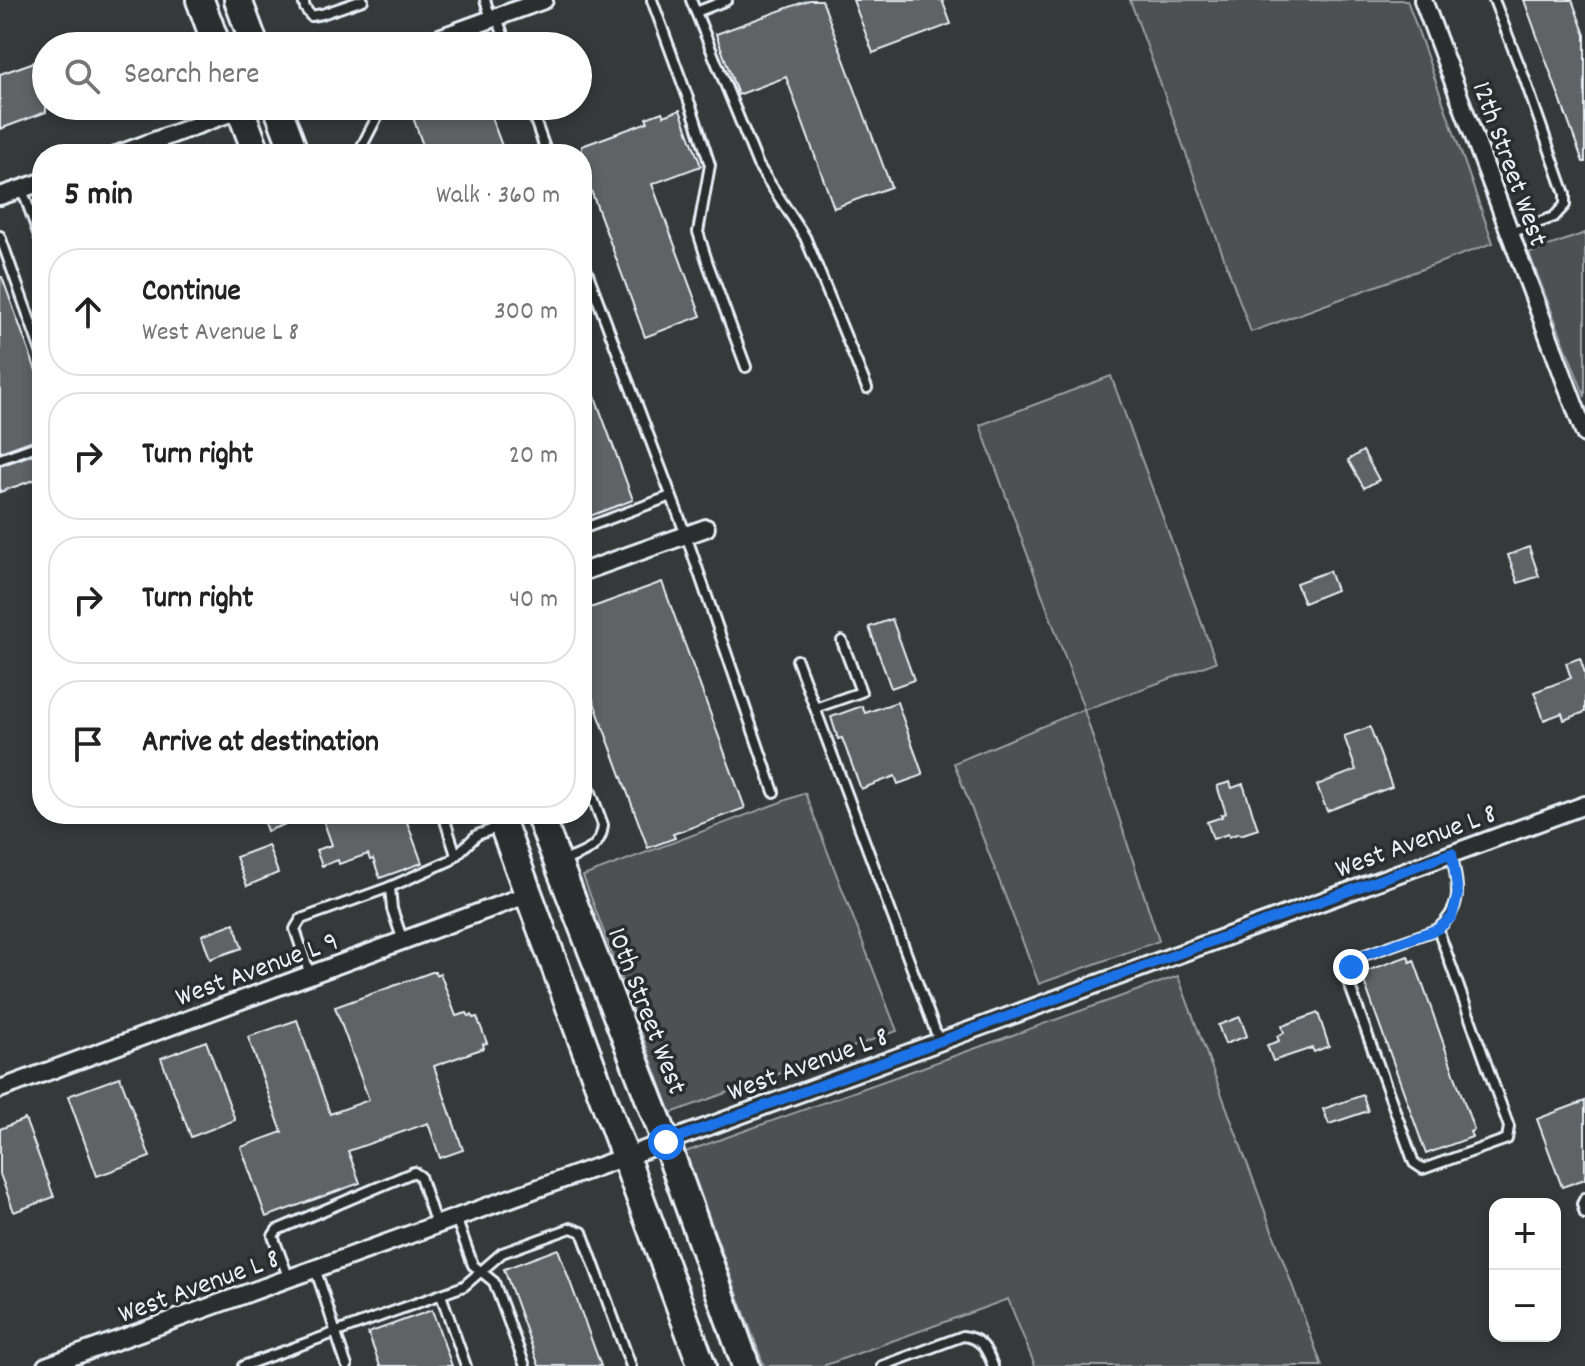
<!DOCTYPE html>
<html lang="en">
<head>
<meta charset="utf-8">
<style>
  :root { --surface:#fff; --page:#f6f6f6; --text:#222; --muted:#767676; --line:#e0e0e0 }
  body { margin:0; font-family:Dekko,sans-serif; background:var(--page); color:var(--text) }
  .controls { position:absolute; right:24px; bottom:24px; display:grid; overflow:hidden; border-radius:16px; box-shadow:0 4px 12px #0003 }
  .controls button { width:72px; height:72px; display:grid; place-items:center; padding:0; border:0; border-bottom:2px solid var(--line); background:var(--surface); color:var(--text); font:40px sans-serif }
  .stop { position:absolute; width:24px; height:24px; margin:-18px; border:6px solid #1a73e8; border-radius:50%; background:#fff }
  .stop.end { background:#1a73e8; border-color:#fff; box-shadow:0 2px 8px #0008 }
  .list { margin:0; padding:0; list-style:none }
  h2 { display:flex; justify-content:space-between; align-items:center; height:104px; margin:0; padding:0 32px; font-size:34px }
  h2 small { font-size:26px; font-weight:400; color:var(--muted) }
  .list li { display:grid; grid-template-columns:52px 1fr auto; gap:24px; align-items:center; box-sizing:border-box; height:128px; margin:0 16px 16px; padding:0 16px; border:2px solid var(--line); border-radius:32px }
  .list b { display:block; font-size:30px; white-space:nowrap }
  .list p { margin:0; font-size:26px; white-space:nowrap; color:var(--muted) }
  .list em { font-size:26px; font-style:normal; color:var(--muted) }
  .icon { flex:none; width:44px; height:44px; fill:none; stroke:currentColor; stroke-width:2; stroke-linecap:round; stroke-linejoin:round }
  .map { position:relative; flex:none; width:1585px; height:1366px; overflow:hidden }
  .search { position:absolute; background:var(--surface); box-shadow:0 4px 12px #0003; left:32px; top:32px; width:560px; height:88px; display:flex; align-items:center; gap:20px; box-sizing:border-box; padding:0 28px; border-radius:44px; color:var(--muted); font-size:30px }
  .panel { position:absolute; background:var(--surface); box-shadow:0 4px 12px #0003; left:32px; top:144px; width:560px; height:680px; border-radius:32px }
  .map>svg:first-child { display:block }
  .green { fill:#4d5152; stroke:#9aa1a5; stroke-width:2 }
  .building { fill:#5f6365; stroke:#e8f1f8; stroke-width:2 }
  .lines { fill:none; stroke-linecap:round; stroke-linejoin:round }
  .lane-casing { stroke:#e8f1f8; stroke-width:14 }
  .street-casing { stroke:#e8f1f8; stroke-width:22 }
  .primary-casing { stroke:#e8f1f8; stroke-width:32 }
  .lane { stroke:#2a2d2e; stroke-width:8 }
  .street { stroke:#2a2d2e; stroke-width:16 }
  .primary { stroke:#2a2d2e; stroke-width:26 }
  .route { stroke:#1a73e8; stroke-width:10 }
  .labels { text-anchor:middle; stroke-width:7; stroke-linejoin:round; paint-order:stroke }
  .street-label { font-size:28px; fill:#e8f1f8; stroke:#2a2d2e }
</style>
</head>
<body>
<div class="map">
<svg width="1585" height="1366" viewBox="0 0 1585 1366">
  <rect width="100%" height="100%" fill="#35393a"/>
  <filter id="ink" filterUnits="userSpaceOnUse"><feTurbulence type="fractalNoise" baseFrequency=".0125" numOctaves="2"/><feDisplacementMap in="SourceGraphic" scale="16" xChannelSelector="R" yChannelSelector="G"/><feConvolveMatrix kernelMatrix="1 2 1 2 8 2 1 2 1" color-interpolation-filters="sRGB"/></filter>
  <g filter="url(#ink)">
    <g class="green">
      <path d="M 1130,0 L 1407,0 L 1493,243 L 1251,332 Z"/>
      <path d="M 1585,233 L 1585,397 L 1529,253 Z"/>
      <path d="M 1111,376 L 1216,662 L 1084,710 L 1159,941 L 1039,984 L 954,763 L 1084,709 L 980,425 Z"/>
      <path d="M 805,793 L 897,1031 L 671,1113 L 583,876 Z"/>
      <path d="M 1178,976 L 1322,1366 L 1035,1366 L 1008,1299 L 823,1366 L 764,1366 L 685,1152 Z"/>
    </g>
    <g class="building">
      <path d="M 809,0 L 822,0 L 891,187 L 834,208 L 786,77 L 738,95 L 716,34 Z"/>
      <path d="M 853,0 L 942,0 L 951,24 L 873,53 Z"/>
      <path d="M 1524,0 L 1572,0 L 1585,35 L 1585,162 L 1583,162 Z"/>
      <path d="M 46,58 L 46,112 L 0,129 L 0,74 Z"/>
      <path d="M 409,106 L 487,106 L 505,154 L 426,154 Z"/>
      <path d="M 680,110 L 701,166 L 652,184 L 701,316 L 645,337 L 582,166 L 582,146 L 648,122 L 646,118 L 662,112 L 664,116 Z"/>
      <path d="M 0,277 L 2,277 L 42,387 L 42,437 L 0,452 Z"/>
      <path d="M 582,367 L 584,367 L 633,500 L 582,519 Z"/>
      <path d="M 42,451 L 42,477 L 0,492 L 0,466 Z"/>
      <path d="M 1363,451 L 1379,480 L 1364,488 L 1348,460 Z"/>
      <path d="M 1529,547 L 1539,576 L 1518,583 L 1508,555 Z"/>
      <path d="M 1329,571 L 1336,590 L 1304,603 L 1296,583 Z"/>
      <path d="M 662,582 L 745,808 L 673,834 L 675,838 L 648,848 L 582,670 L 582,611 Z"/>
      <path d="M 892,619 L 914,680 L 891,688 L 869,627 Z"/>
      <path d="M 1580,658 L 1585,673 L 1585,712 L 1564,720 L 1562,713 L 1544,720 L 1534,692 L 1571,678 L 1566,663 Z"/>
      <path d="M 897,702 L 923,775 L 898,784 L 895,776 L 861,789 L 842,738 L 838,739 L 831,717 L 862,706 L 865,713 Z"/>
      <path d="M 1370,727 L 1392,787 L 1327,811 L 1317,785 L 1356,770 L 1344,736 Z"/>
      <path d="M 1230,782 L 1232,788 L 1243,784 L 1258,829 L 1240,835 L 1239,833 L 1229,837 L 1228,834 L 1213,839 L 1207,822 L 1222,817 L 1221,815 L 1226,813 L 1217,786 Z"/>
      <path d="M 261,814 L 308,814 L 308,816 L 267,831 Z"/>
      <path d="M 321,814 L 404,814 L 422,863 L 380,878 L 373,859 L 370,860 L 368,854 L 339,864 L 338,860 L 322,866 L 316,850 L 332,845 Z"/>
      <path d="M 268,845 L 278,873 L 247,886 L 236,857 Z"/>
      <path d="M 234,923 L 242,948 L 210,959 L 202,935 Z"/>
      <path d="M 1408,956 L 1410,962 L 1414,960 L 1474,1130 L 1470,1132 L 1472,1137 L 1426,1154 L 1361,973 Z"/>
      <path d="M 432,972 L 435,972 L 436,975 L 440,973 L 456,1016 L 467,1013 L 469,1016 L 472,1015 L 473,1018 L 477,1017 L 487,1043 L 483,1044 L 484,1048 L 481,1049 L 434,1066 L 463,1150 L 440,1158 L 428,1123 L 348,1151 L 360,1183 L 266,1217 L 241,1147 L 282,1132 L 248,1037 L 297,1020 L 330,1114 L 369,1100 L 335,1007 Z"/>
      <path d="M 1318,1013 L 1329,1046 L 1314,1052 L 1312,1048 L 1273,1061 L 1267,1045 L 1279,1041 L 1277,1036 L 1284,1033 L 1282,1026 Z"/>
      <path d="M 1240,1017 L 1247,1036 L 1225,1044 L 1218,1025 Z"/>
      <path d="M 206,1041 L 235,1120 L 191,1137 L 161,1058 Z"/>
      <path d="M 120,1077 L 150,1157 L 97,1176 L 68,1096 Z"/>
      <path d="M 1363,1095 L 1368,1111 L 1329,1124 L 1323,1109 Z"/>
      <path d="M 1585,1101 L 1585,1179 L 1562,1187 L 1537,1119 Z"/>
      <path d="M 25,1119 L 54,1197 L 14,1212 L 0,1174 L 0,1129 Z"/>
      <path d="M 558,1249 L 601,1366 L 539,1366 L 504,1269 Z"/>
      <path d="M 432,1310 L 452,1366 L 380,1366 L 368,1333 Z"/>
    </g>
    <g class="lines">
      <defs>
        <g id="lane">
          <path d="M 303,0 L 305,8 L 311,16 L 322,14 L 363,0"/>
          <path d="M 485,0 L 491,18"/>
          <path d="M 652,0 L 693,112 L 710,165 L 698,232 L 708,264 L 746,367"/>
          <path d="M 691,0 L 758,165 L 805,237 L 867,388"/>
          <path d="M 1494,0 L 1524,77 L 1565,194 L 1565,205 L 1554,217 L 1510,233"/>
          <path d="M 696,12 L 727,0"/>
          <path d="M 497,17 L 507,46"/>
          <path d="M 530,106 L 547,154"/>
          <path d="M 362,154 L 361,148 L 378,115 L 385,106"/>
          <path d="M 22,189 L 42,244"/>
          <path d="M 0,236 L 42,354"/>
          <path d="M 582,258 L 686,535 L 774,792"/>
          <path d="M 0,459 L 42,444"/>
          <path d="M 582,529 L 671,496"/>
          <path d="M 842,641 L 861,692 L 815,708 L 939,1041"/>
          <path d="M 797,660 L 815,708"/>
          <path d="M 443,814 L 456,855"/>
          <path d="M 561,862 C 582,853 601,850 603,825 L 582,768"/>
          <path d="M 390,887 L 392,909 L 403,941"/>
          <path d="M 1438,929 L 1359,957 L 1351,967 L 1348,981 L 1414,1163 L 1423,1169 L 1507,1139 L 1509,1127 L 1438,929 C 1465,904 1457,887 1452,854"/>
          <path d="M 310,975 L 295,929 L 301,919 L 390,887 L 451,860 L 477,835 L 499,827"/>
          <path d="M 1585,1198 L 1582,1204 L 1585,1214"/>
          <path d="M 456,1218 L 473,1265 L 494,1282 L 525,1366"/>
          <path d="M 315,1269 C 327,1301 335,1334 347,1366"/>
          <path d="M 289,1279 L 273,1236 L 277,1230 L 414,1172 L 420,1176 L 436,1225"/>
          <path d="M 441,1295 L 466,1366"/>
          <path d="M 243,1366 L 464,1286 L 502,1253 L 571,1228 L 582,1232 L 631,1366"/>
          <path d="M 882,1366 L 963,1336 C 982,1338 987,1350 993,1366"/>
        </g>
        <g id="street">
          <path d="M 1423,0 L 1585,434"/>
          <path d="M 417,46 L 544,0"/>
          <path d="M 119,154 L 249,106"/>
          <path d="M 0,196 L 42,182"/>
          <path d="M 582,572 L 706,528"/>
          <path d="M 0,1089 L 529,894"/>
          <path d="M 46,1366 L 666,1142 L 1585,805"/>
        </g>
        <g id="primary">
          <path d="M 200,0 L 217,46"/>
          <path d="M 238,0 L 255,46"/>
          <path d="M 239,106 L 257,154"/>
          <path d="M 277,106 L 295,154"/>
          <path d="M 499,814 L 702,1366"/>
          <path d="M 539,814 L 666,1142 L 746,1366"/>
        </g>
      </defs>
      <use href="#lane" class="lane-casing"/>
      <use href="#street" class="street-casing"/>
      <use href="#primary" class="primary-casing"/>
      <use href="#lane" class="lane"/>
      <use href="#street" class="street"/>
      <use href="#primary" class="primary"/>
    </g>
  </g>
  <g class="lines" filter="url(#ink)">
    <path class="route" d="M 666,1142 L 1452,853 L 1458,894 L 1452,917 L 1438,929 L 1359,957 L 1351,967"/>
  </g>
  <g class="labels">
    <g class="street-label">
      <text transform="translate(1512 163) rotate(70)" y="10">12th Street West</text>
      <text transform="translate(1415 839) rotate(-20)" y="10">West Avenue L 8</text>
      <text transform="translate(256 967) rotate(-20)" y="10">West Avenue L 9</text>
      <text transform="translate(649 1010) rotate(69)" y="10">10th Street West</text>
      <text transform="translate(807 1062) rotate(-20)" y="10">West Avenue L 8</text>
      <text transform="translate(198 1284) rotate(-20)" y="10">West Avenue L 8</text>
    </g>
  </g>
</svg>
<div class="controls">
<button>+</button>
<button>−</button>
</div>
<div class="stop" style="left:666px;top:1142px"></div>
<div class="stop end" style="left:1351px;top:967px"></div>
<div class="search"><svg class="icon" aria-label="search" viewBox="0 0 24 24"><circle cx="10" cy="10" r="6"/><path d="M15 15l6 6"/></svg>Search here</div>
<section class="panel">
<h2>5 min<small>Walk · 360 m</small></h2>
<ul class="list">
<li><svg class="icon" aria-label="ahead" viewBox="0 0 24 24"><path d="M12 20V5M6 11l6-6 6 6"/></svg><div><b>Continue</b><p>West Avenue L 8</p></div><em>300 m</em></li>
<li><svg class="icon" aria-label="right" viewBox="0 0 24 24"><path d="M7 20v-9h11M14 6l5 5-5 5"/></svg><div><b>Turn right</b></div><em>20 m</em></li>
<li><svg class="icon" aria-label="right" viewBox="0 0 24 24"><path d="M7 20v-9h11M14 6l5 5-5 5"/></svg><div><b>Turn right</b></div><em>40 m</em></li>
<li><svg class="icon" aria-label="arrive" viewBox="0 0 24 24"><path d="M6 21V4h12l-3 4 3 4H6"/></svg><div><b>Arrive at destination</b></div></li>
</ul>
</section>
</div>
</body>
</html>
